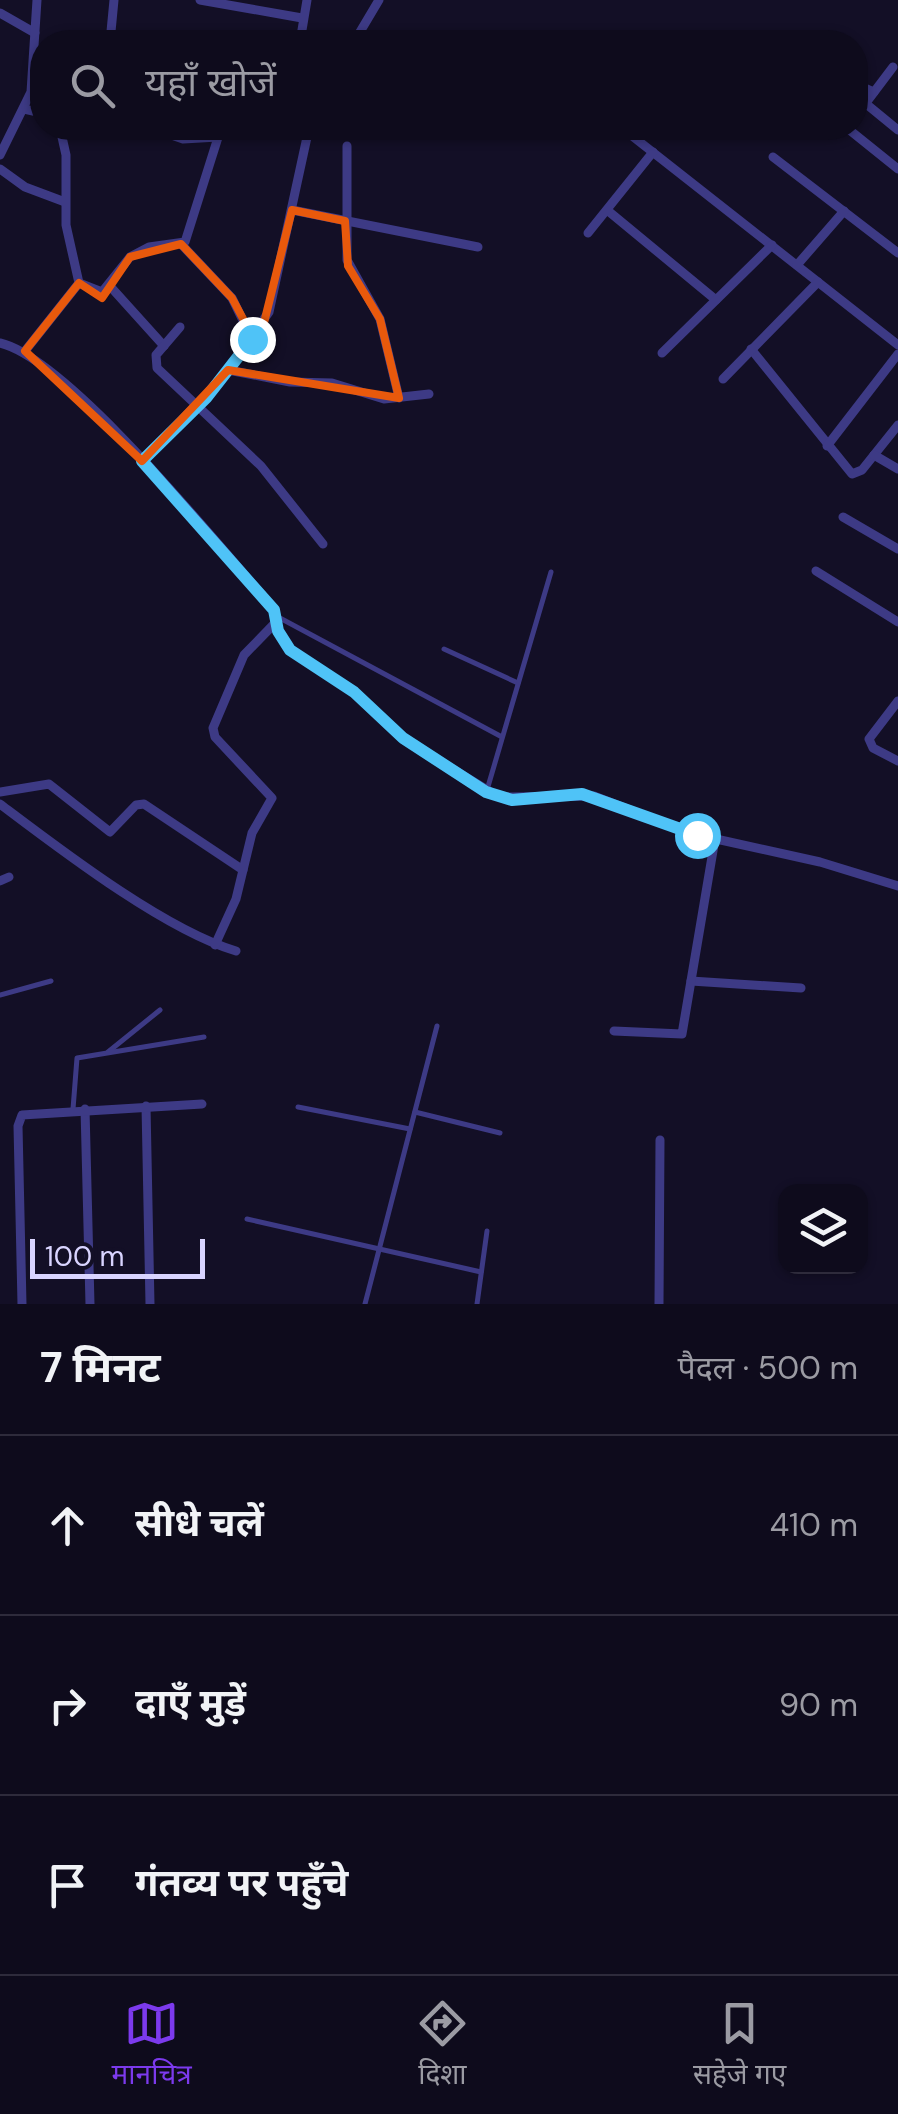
<!DOCTYPE html>
<html lang="hi">
<head>
<meta charset="utf-8">
<style>
  :root { --surface:#0e0b1c; --page:#171425; --text:#f1f3f6; --muted:#9b9ba3; --line:#2e2b3b; --accent:#7c3aed }
  body { margin:0; font-family:"DM Sans","Noto Sans Devanagari",sans-serif; background:var(--page); color:var(--text) }
  .controls { position:absolute; right:30px; bottom:30px; display:grid; overflow:hidden; border-radius:20px; box-shadow:0 2px 8px #0004 }
  .controls button { width:90px; height:90px; display:grid; place-items:center; padding:0; border:0; border-bottom:2px solid var(--line); background:var(--surface); color:var(--text); font:50px sans-serif }
  .scale { position:absolute; left:30px; bottom:25px; width:175px; box-sizing:border-box; padding-left:10px; border:5px solid #d9d4ff; border-top:0; font-size:28px; line-height:35px; white-space:nowrap; color:#d9d4ff; -webkit-text-stroke:8px #130f26; paint-order:stroke }
  .stop { position:absolute; width:30px; height:30px; margin:-22px; border:8px solid #4fc3f7; border-radius:50%; background:#fff }
  .stop.end { background:#4fc3f7; border-color:#fff; box-shadow:0 2px 10px #0008 }
  .list { margin:0; padding:0; list-style:none }
  h2 { display:flex; justify-content:space-between; align-items:center; height:130px; margin:0; padding:0 40px; font-size:42px }
  h2 small { font-size:32px; font-weight:400; color:var(--muted) }
  .list li { display:grid; grid-template-columns:65px 1fr auto; gap:30px; align-items:center; box-sizing:border-box; height:180px; padding:0 40px; border-top:2px solid var(--line) }
  .list b { display:block; font-size:38px; white-space:nowrap }
  .list em { font-size:32px; font-style:normal; color:var(--muted) }
  .icon { flex:none; width:55px; height:55px; fill:none; stroke:currentColor; stroke-width:2; stroke-linecap:round; stroke-linejoin:round }
  .map { position:relative; flex:none; width:898px; height:1304px; overflow:hidden }
  .search { position:absolute; background:var(--surface); box-shadow:0 2px 8px #0004; left:30px; right:30px; top:30px; height:110px; display:flex; align-items:center; gap:25px; box-sizing:border-box; padding:0 35px; border-radius:40px; color:var(--muted); font-size:38px }
  .sheet { height:670px; background:var(--surface) }
  nav { display:flex; justify-content:space-around; align-items:center; box-sizing:border-box; height:140px; border-top:2px solid var(--line); background:var(--surface); font-size:28px; color:var(--muted) }
  nav a { display:grid; justify-items:center; gap:5px }
  nav .on { color:var(--accent) }
  .map>svg:first-child { display:block }
  .lines { fill:none; stroke-linecap:round; stroke-linejoin:round }
  .service { stroke:#3d3a85; stroke-width:5 }
  .minor { stroke:#3d3a85; stroke-width:9 }
  .route { stroke:#4fc3f7; stroke-width:12 }
  .marked { fill:none; stroke:#e8590c; stroke-width:8; stroke-linejoin:round }
</style>
</head>
<body>
<div class="map">
<svg width="898" height="1304" viewBox="0 0 898 1304">
  <rect width="100%" height="100%" fill="#130f26"/>
  <g class="lines">
    <g class="service">
      <path d="M 278,617 L 502,737"/>
      <path d="M 444,649 L 518,683"/>
      <path d="M 487,790 L 551,572"/>
      <path d="M 0,995 L 51,981"/>
      <path d="M 108,1052 L 160,1010"/>
      <path d="M 298,1107 L 410,1129"/>
      <path d="M 73,1109 L 77,1058 L 204,1037"/>
      <path d="M 415,1112 L 500,1133"/>
      <path d="M 247,1219 L 481,1272"/>
      <path d="M 365,1304 L 437,1026"/>
      <path d="M 477,1304 L 487,1231"/>
    </g>
    <g class="minor">
      <path d="M 200,0 L 302,18"/>
      <path d="M 0,13 L 35,33"/>
      <path d="M 110,42 L 114,0"/>
      <path d="M 300,42 L 307,0"/>
      <path d="M 354,42 L 379,0"/>
      <path d="M 856,84 L 874,92"/>
      <path d="M 865,103 L 898,130"/>
      <path d="M 24,109 L 42,113"/>
      <path d="M 856,116 L 893,67"/>
      <path d="M 151,128 L 183,139 L 218,137"/>
      <path d="M 622,128 L 898,345"/>
      <path d="M 847,128 L 898,169"/>
      <path d="M 347,146 L 347,260 L 380,319 L 399,398"/>
      <path d="M 0,155 L 31,92 L 37,0"/>
      <path d="M 773,157 L 898,253"/>
      <path d="M 0,169 L 25,187 L 65,202"/>
      <path d="M 292,210 L 478,247"/>
      <path d="M 607,210 L 716,300"/>
      <path d="M 588,233 L 653,152"/>
      <path d="M 181,244 L 232,298 L 252,339"/>
      <path d="M 797,265 L 844,211"/>
      <path d="M 79,283 L 102,292 L 130,257 L 149,247 L 185,242 L 221,128"/>
      <path d="M 109,285 L 164,346"/>
      <path d="M 180,327 L 156,355 L 157,368 L 261,466 L 323,544"/>
      <path d="M 0,343 C 69,359 222,550 275,610 L 278,631 L 290,650 L 354,691 L 403,739 L 499,797 L 594,796 L 689,833 L 820,862 L 898,886"/>
      <path d="M 751,349 L 852,474 L 862,470 L 898,425"/>
      <path d="M 25,351 L 79,283 L 66,225 L 66,155 L 60,128"/>
      <path d="M 662,353 L 772,245"/>
      <path d="M 228,370 L 290,382 L 332,383 L 384,399 L 429,394"/>
      <path d="M 723,379 L 818,282"/>
      <path d="M 827,446 L 898,354"/>
      <path d="M 874,455 L 898,469"/>
      <path d="M 142,461 L 206,399 L 269,312 L 309,128"/>
      <path d="M 843,517 L 898,549"/>
      <path d="M 816,571 L 898,622"/>
      <path d="M 898,701 L 869,739 L 873,748 L 898,761"/>
      <path d="M 0,792 L 49,784 L 110,832 L 136,805 L 144,804 L 243,870"/>
      <path d="M 0,804 C 61,850 165,930 236,951"/>
      <path d="M 0,881 L 9,877"/>
      <path d="M 215,945 L 236,899 L 252,833 L 272,798 L 215,737 L 213,728 L 244,655 L 277,621"/>
      <path d="M 691,981 L 801,988"/>
      <path d="M 614,1031 L 682,1034 L 715,839"/>
      <path d="M 146,1106 L 150,1304"/>
      <path d="M 85,1109 L 90,1304"/>
      <path d="M 22,1304 L 18,1126 L 22,1115 L 202,1104"/>
      <path d="M 659,1304 L 660,1140"/>
    </g>
  </g>
  <g class="lines">
    <path class="route" d="M 252,339 L 206,398 L 142,461 L 274,610 L 278,631 L 290,650 L 354,692 L 403,738 L 486,792 L 512,800 L 582,794 L 697,835"/>
  </g>
  <path class="marked" d="M 292,210 L 345,221 L 348,266 L 380,319 L 399,398 L 228,370 L 142,461 L 25,351 L 79,283 L 102,298 L 130,257 L 181,244 L 232,298 L 258,347 Z"/>
</svg>
<div class="controls">
<button><svg class="icon" aria-label="layers" viewBox="0 0 24 24"><path d="M12 4l9 5-9 5-9-5zM3 14l9 5 9-5"/></svg></button>
</div>
<div class="scale">100 m</div>
<div class="stop" style="left:697px;top:835px"></div>
<div class="stop end" style="left:252px;top:339px"></div>
<div class="search"><svg class="icon" aria-label="search" viewBox="0 0 24 24"><circle cx="10" cy="10" r="6"/><path d="M15 15l6 6"/></svg>यहाँ खोजें</div>
</div>
<section class="sheet">
<h2>7 मिनट<small>पैदल · 500 m</small></h2>
<ul class="list">
<li><svg class="icon" aria-label="ahead" viewBox="0 0 24 24"><path d="M12 20V5M6 11l6-6 6 6"/></svg><div><b>सीधे चलें</b></div><em>410 m</em></li>
<li><svg class="icon" aria-label="right" viewBox="0 0 24 24"><path d="M7 20v-9h11M14 6l5 5-5 5"/></svg><div><b>दाएँ मुड़ें</b></div><em>90 m</em></li>
<li><svg class="icon" aria-label="arrive" viewBox="0 0 24 24"><path d="M6 21V4h12l-3 4 3 4H6"/></svg><div><b>गंतव्य पर पहुँचे</b></div></li>
</ul>
</section>
<nav>
<a class="on"><svg class="icon" aria-label="map" viewBox="0 0 24 24"><path d="M3 6l6-2 6 2 6-2v14l-6 2-6-2-6 2zM9 4v14M15 6v14"/></svg>मानचित्र</a>
<a><svg class="icon" aria-label="directions" viewBox="0 0 24 24"><path d="M12 3l9 9-9 9-9-9zM9 14v-3h6M13 9l2 2-2 2"/></svg>दिशा</a>
<a><svg class="icon" aria-label="saved" viewBox="0 0 24 24"><path d="M7 4h10v16l-5-4-5 4z"/></svg>सहेजे गए</a>
</nav>
</body>
</html>
